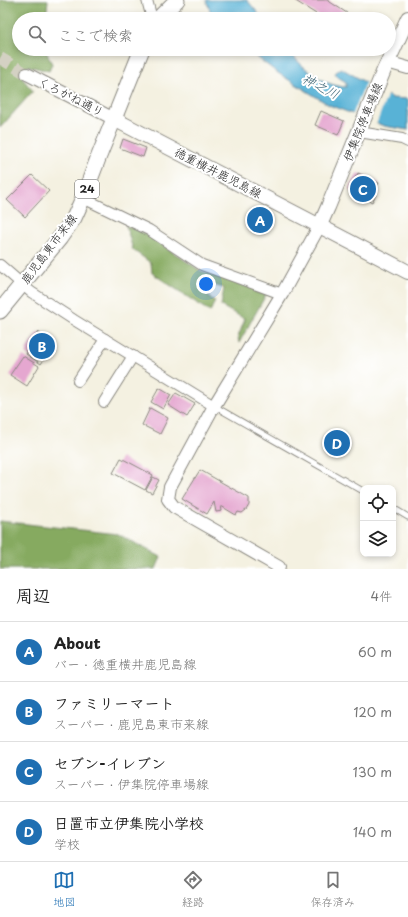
<!DOCTYPE html>
<html lang="ja">
<head>
<meta charset="utf-8">
<style>
  :root { --surface:#fff; --page:#f2f2f2; --text:#222; --muted:#767676; --line:#e0e0e0; --accent:#1f6fb2 }
  body { margin:0; font-family:"Playpen Sans","Klee One",sans-serif; background:var(--page); color:var(--text) }
  .controls { position:absolute; right:12px; bottom:12px; display:grid; overflow:hidden; border-radius:8px; box-shadow:0 2px 6px #0003 }
  .controls button { width:36px; height:36px; display:grid; place-items:center; padding:0; border:0; border-bottom:1px solid var(--line); background:var(--surface); color:var(--text); font:20px sans-serif }
  .you { position:absolute; left:206px; top:284px; width:14px; height:14px; margin:-10px; border:3px solid #fff; border-radius:50%; background:#1a73e8; box-shadow:0 0 0 6px #1a73e833 }
  .badge { display:grid; place-items:center; width:26px; height:26px; border-radius:50%; background:var(--accent); color:#fff; font-size:13px; font-weight:700 }
  .pin { position:absolute; translate:-50% -50%; border:2px solid #fff; box-shadow:0 1px 4px #0006 }
  .list { margin:0; padding:0; list-style:none }
  h2 { display:flex; justify-content:space-between; align-items:center; height:52px; margin:0; padding:0 16px; font-size:17px }
  h2 small { font-size:13px; font-weight:400; color:var(--muted) }
  .list li { display:grid; grid-template-columns:26px 1fr auto; gap:12px; align-items:center; box-sizing:border-box; height:60px; padding:0 16px; border-top:1px solid var(--line) }
  .list b { display:block; font-size:15px; white-space:nowrap }
  .list p { margin:0; font-size:13px; white-space:nowrap; color:var(--muted) }
  .list em { font-size:13px; font-style:normal; color:var(--muted) }
  .icon { flex:none; width:22px; height:22px; fill:none; stroke:currentColor; stroke-width:2; stroke-linecap:round; stroke-linejoin:round }
  .map { position:relative; flex:none; width:408px; height:569px; overflow:hidden }
  .search { position:absolute; background:var(--surface); box-shadow:0 2px 6px #0003; left:12px; right:12px; top:12px; height:44px; display:flex; align-items:center; gap:10px; box-sizing:border-box; padding:0 14px; border-radius:22px; color:var(--muted); font-size:15px }
  .sheet { height:292px; background:var(--surface) }
  nav { display:flex; justify-content:space-around; align-items:center; box-sizing:border-box; height:56px; border-top:1px solid var(--line); background:var(--surface); font-size:11px; color:var(--muted) }
  nav a { display:grid; justify-items:center; gap:2px }
  nav .on { color:var(--accent) }
  .map>svg:first-child { display:block }
  .forest { fill:#86aa60; stroke:#51633e }
  .water { fill:#59b2d6; stroke:#3a6779 }
  .pier { fill:#f4f1e1 }
  .building { fill:#e5a7d0 }
  .lines { fill:none; stroke-linecap:round; stroke-linejoin:round }
  .tertiary-tunnel { stroke:#d4d1c3; stroke-width:12; stroke-dasharray:12 6; stroke-linecap:butt }
  .service-casing { stroke:#88867e; stroke-width:7 }
  .minor-casing { stroke:#88867e; stroke-width:12 }
  .tertiary-casing { stroke:#88867e; stroke-width:14 }
  .secondary-casing { stroke:#88867e; stroke-width:16 }
  .primary-casing { stroke:#88867e; stroke-width:17 }
  .service { stroke:#fff; stroke-width:5 }
  .minor { stroke:#fff; stroke-width:10 }
  .tertiary { stroke:#fff; stroke-width:12 }
  .secondary { stroke:#fff; stroke-width:14 }
  .primary { stroke:#fff; stroke-width:15 }
  .labels { text-anchor:middle; stroke-width:4; stroke-linejoin:round; paint-order:stroke }
  .shield { fill:#fff; stroke:#606060; stroke-width:1 }
  .shield-label { font-size:11px; font-weight:bold; fill:#1c1c1c }
  .street-label { font-size:12px; fill:#1c1c1c; stroke:#fff }
  .water-label { font-size:13px; font-style:italic; fill:#376070; stroke:#fff }
</style>
</head>
<body>
<div class="map">
<svg width="408" height="569" viewBox="0 0 408 569">
  <rect width="100%" height="100%" fill="#fff"/>
  <filter id="ink" filterUnits="userSpaceOnUse"><feTurbulence type="fractalNoise" baseFrequency=".025" numOctaves="2"/><feDisplacementMap in="SourceGraphic" scale="8" xChannelSelector="R" yChannelSelector="G"/><feConvolveMatrix kernelMatrix="1 2 1 2 8 2 1 2 1" color-interpolation-filters="sRGB"/></filter>
  <filter id="wash" filterUnits="userSpaceOnUse"><feTurbulence type="fractalNoise" baseFrequency=".012" numOctaves="4" result="noise"/><feDisplacementMap in="SourceGraphic" scale="16" xChannelSelector="R" yChannelSelector="G"/><feGaussianBlur stdDeviation="0.9" result="paint"/><feColorMatrix in="noise" values="0 0 0 0 0 0 0 0 0 0 0 0 0 0 0 0 0 1.4 0 .05"/><feComposite in="paint" operator="in"/></filter>
  <g filter="url(#wash)">
    <rect width="100%" height="100%" fill="#f4f1e1"/>
    <g class="forest">
      <path d="M 0,0 L 48,0 L 46,19 L 19,19 L 19,49 L 45,49 L 52,64 L 49,71 L 28,66 L 22,78 L 33,91 L 0,128 Z"/>
      <path d="M 126,225 L 146,234 L 201,271 L 267,293 L 239,343 L 238,337 L 245,319 L 221,306 L 224,288 L 213,285 L 208,297 L 215,301 L 210,312 L 152,273 L 151,263 L 133,250 Z"/>
      <path d="M 0,521 L 118,534 L 161,557 L 156,569 L 0,569 Z"/>
    </g>
    <g class="water">
      <path d="M 206,0 L 247,0 L 263,19 L 215,19 L 212,16 Z"/>
      <path d="M 246,49 L 287,49 C 301,66 322,86 346,87 L 346,82 L 338,77 L 335,73 L 341,68 L 392,98 L 408,99 L 408,130 L 384,126 L 329,105 L 278,73 Z"/>
    </g>
    <path class="pier" d="M 366,81 L 388,93 L 376,125 L 352,116 Z"/>
    <g id="blocks">
      <g class="building">
        <path d="M 294,0 L 327,0 L 356,19 L 324,19 Z"/>
        <path d="M 321,111 L 344,121 L 338,135 L 315,125 Z"/>
        <path d="M 123,139 L 146,148 L 143,157 L 120,148 Z"/>
        <path d="M 358,173 L 379,183 L 373,193 L 376,195 L 372,202 L 349,190 Z"/>
        <path d="M 32,175 L 49,191 L 25,217 L 7,200 Z"/>
        <path d="M 38,332 L 45,337 L 44,338 L 54,345 L 41,364 L 26,354 L 28,351 L 26,350 Z"/>
        <path d="M 23,356 L 39,366 L 27,386 L 10,375 Z"/>
        <path d="M 159,388 L 171,395 L 163,409 L 151,402 Z"/>
        <path d="M 176,393 L 195,404 L 187,417 L 168,405 Z"/>
        <path d="M 150,408 L 168,418 L 160,434 L 142,425 Z"/>
        <path d="M 121,458 L 153,475 L 145,490 L 113,473 Z"/>
        <path d="M 200,470 L 249,498 L 249,505 L 246,510 L 242,513 L 238,512 L 236,515 L 221,506 L 222,511 L 216,512 L 214,502 L 207,514 L 182,499 Z"/>
        <path d="M 153,477 L 159,480 L 152,493 L 146,490 Z"/>
      </g>
    </g>
  </g>
  <g filter="url(#ink)">
    <use href="#blocks" fill-opacity="0" stroke="#88867e" stroke-width="1"/>
    <g class="lines">
      <path class="tertiary-tunnel" d="M 0,58 L 27,74"/>
      <defs>
        <g id="service">
          <path d="M 214,406 L 363,491"/>
          <path d="M 393,508 L 408,517"/>
        </g>
        <g id="minor">
          <path d="M 147,0 L 152,19"/>
          <path d="M 359,132 L 402,139 L 408,142"/>
          <path d="M 83,198 L 149,230 L 202,265 L 282,294"/>
          <path d="M 0,265 L 31,292 L 74,320 L 214,406"/>
          <path d="M 78,381 L 105,339"/>
          <path d="M 104,402 L 133,356"/>
        </g>
        <g id="tertiary">
          <path d="M 387,62 L 408,68"/>
          <path d="M 27,74 L 114,119"/>
          <path d="M 278,569 L 279,567 L 174,507 L 168,499 L 170,487 L 214,406 L 282,294 L 320,225"/>
        </g>
        <g id="secondary">
          <path d="M 114,119 L 408,272"/>
          <path d="M 320,225 L 328,207 L 384,70 L 408,18"/>
        </g>
        <g id="primary">
          <path d="M 158,19 L 177,0"/>
          <path d="M 0,311 L 60,238 L 74,218 L 83,198 L 99,156 L 142,49"/>
        </g>
      </defs>
      <use href="#service" class="service-casing"/>
      <use href="#minor" class="minor-casing"/>
      <use href="#tertiary" class="tertiary-casing"/>
      <use href="#secondary" class="secondary-casing"/>
      <use href="#primary" class="primary-casing"/>
      <use href="#service" class="service"/>
      <use href="#minor" class="minor"/>
      <use href="#tertiary" class="tertiary"/>
      <use href="#secondary" class="secondary"/>
      <use href="#primary" class="primary"/>
    </g>
  </g>
  <g class="labels">
    <rect class="shield" x="75" y="180" width="24" height="18" rx="3"/>
    <g class="shield-label">
      <text x="87" y="193">24</text>
    </g>
    <g class="street-label">
      <text transform="translate(71 97) rotate(27)" y="4">くろがね通り</text>
      <text transform="translate(363 122) rotate(-68)" y="4">伊集院停車場線</text>
      <text transform="translate(218 173) rotate(27)" y="4">徳重横井鹿児島線</text>
      <text transform="translate(49 249) rotate(-53)" y="4">鹿児島東市来線</text>
    </g>
    <g class="water-label">
      <text transform="translate(321 86) rotate(27)" y="5">神之川</text>
    </g>
  </g>
</svg>
<div class="controls">
<button><svg class="icon" aria-label="locate" viewBox="0 0 24 24"><circle cx="12" cy="12" r="6"/><path d="M12 2v4M12 18v4M2 12h4M18 12h4"/></svg></button>
<button><svg class="icon" aria-label="layers" viewBox="0 0 24 24"><path d="M12 4l9 5-9 5-9-5zM3 14l9 5 9-5"/></svg></button>
</div>
<div class="you"></div>
<div class="pin badge" style="left:260px;top:220px">A</div>
<div class="pin badge" style="left:42px;top:346px">B</div>
<div class="pin badge" style="left:363px;top:189px">C</div>
<div class="pin badge" style="left:337px;top:443px">D</div>
<div class="search"><svg class="icon" aria-label="search" viewBox="0 0 24 24"><circle cx="10" cy="10" r="6"/><path d="M15 15l6 6"/></svg>ここで検索</div>
</div>
<section class="sheet">
<h2>周辺<small>4件</small></h2>
<ul class="list">
<li><span class="badge">A</span><div><b>About</b><p>バー · 徳重横井鹿児島線</p></div><em>60 m</em></li>
<li><span class="badge">B</span><div><b>ファミリーマート</b><p>スーパー · 鹿児島東市来線</p></div><em>120 m</em></li>
<li><span class="badge">C</span><div><b>セブン-イレブン</b><p>スーパー · 伊集院停車場線</p></div><em>130 m</em></li>
<li><span class="badge">D</span><div><b>日置市立伊集院小学校</b><p>学校</p></div><em>140 m</em></li>
</ul>
</section>
<nav>
<a class="on"><svg class="icon" aria-label="map" viewBox="0 0 24 24"><path d="M3 6l6-2 6 2 6-2v14l-6 2-6-2-6 2zM9 4v14M15 6v14"/></svg>地図</a>
<a><svg class="icon" aria-label="directions" viewBox="0 0 24 24"><path d="M12 3l9 9-9 9-9-9zM9 14v-3h6M13 9l2 2-2 2"/></svg>経路</a>
<a><svg class="icon" aria-label="saved" viewBox="0 0 24 24"><path d="M7 4h10v16l-5-4-5 4z"/></svg>保存済み</a>
</nav>
</body>
</html>
